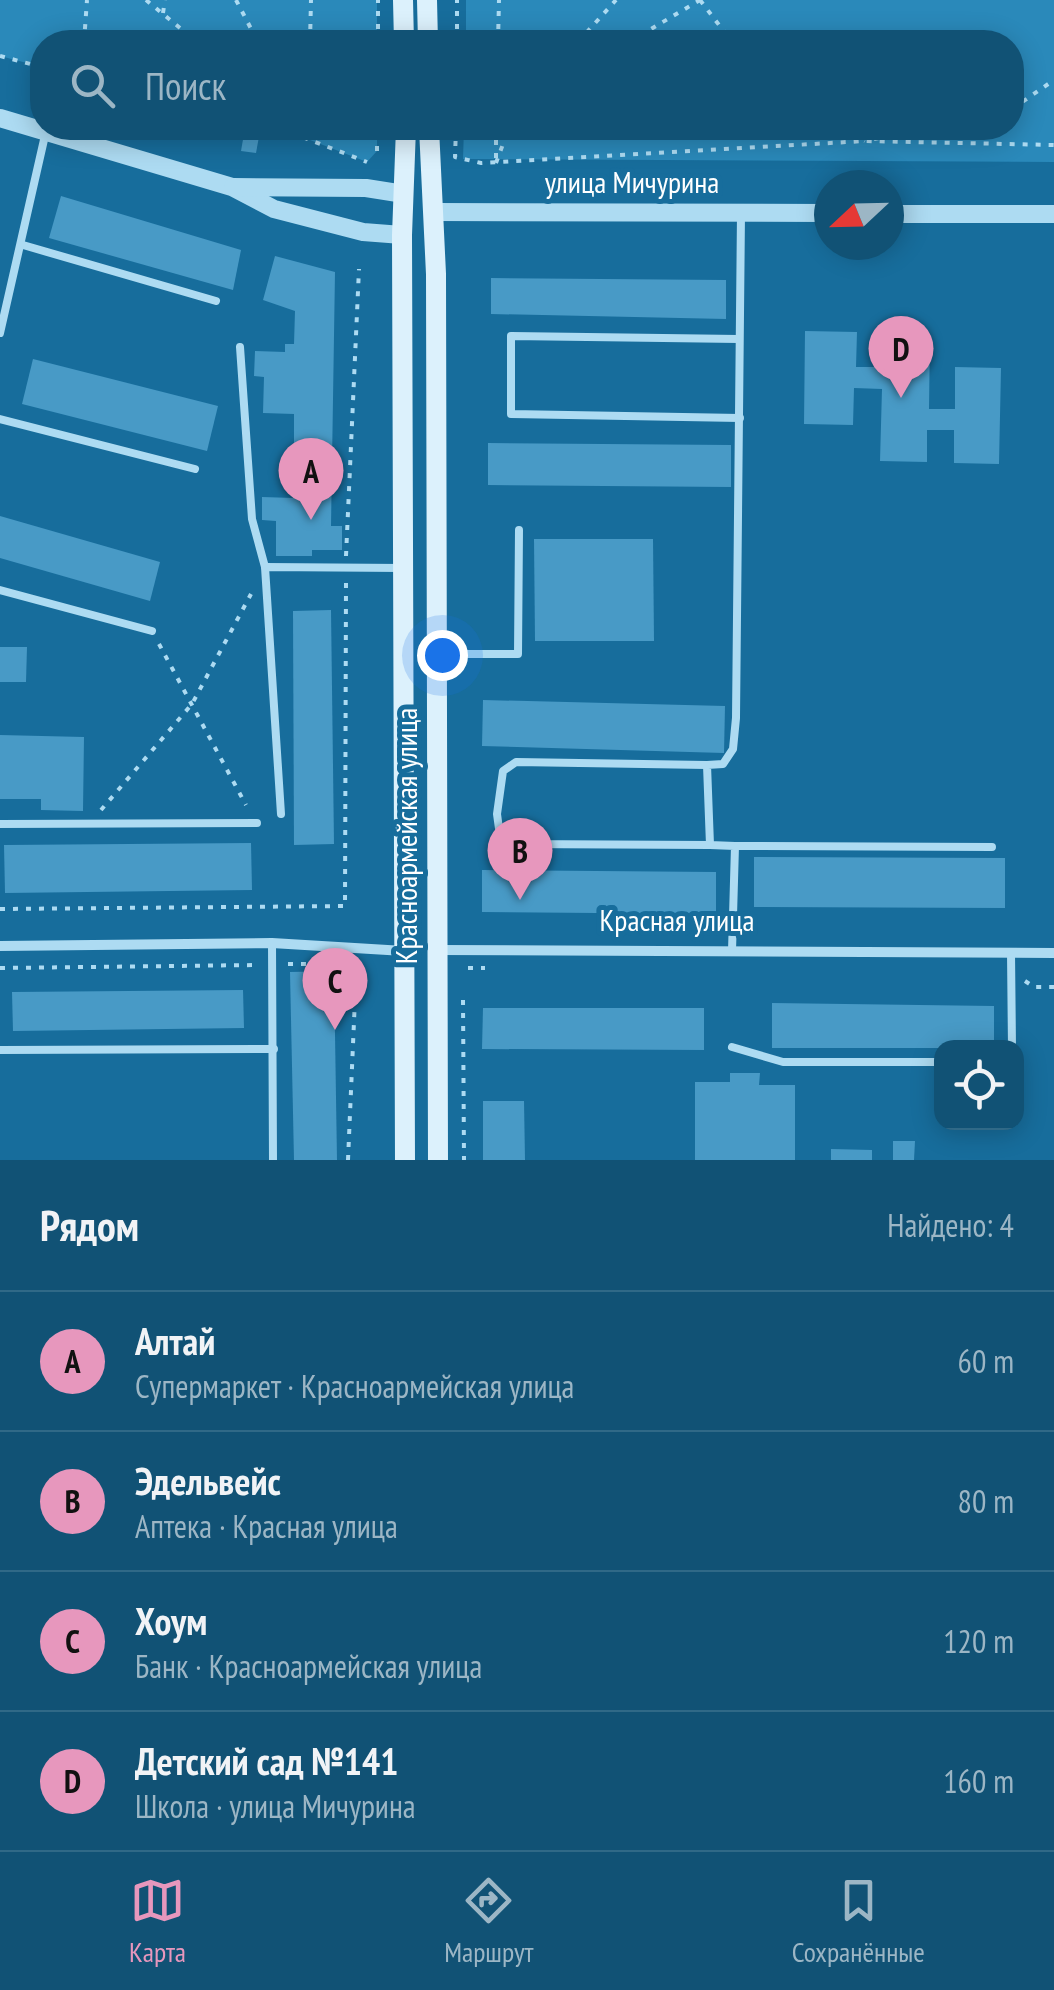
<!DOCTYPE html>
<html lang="ru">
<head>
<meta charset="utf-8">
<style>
  :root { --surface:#115275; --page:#1a587a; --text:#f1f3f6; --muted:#9cb6c5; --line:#306987; --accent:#e797bd }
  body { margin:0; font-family:"PT Sans Narrow",sans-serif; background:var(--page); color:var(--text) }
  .controls { position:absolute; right:30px; bottom:30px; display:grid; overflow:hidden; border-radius:20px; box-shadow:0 5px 25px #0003 }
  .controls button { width:90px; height:90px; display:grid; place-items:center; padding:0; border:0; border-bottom:2px solid var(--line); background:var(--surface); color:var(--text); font:50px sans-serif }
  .compass { position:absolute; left:814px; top:170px; width:90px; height:90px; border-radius:50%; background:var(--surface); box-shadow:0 5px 25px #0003; rotate:248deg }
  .you { position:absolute; left:442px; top:655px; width:35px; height:35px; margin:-25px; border:8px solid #fff; border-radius:50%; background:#1a73e8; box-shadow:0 0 0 15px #1a73e833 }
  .badge { display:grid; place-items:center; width:65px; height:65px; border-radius:50%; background:var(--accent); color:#111; font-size:32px; font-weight:700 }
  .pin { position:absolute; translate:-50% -82px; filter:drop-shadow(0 2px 5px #0008) }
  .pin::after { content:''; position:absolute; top:52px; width:35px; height:30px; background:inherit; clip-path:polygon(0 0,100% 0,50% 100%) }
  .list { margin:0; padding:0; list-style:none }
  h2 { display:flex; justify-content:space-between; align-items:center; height:130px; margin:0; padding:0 40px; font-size:42px }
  h2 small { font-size:32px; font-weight:400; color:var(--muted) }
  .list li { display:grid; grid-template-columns:65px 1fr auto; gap:30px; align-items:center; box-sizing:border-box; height:140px; padding:0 40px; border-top:2px solid var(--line) }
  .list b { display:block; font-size:38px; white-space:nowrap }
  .list p { margin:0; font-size:32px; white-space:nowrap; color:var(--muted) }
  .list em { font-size:32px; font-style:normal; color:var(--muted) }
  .icon { flex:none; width:55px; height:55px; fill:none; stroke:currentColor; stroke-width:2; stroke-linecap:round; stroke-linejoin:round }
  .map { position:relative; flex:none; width:1054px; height:1160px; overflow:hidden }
  .search { position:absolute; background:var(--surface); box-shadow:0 5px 25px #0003; left:30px; right:30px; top:30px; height:110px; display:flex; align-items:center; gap:25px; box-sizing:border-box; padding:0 35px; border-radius:40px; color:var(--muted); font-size:38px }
  .sheet { height:690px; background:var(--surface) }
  nav { display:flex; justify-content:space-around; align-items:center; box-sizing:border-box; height:140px; border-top:2px solid var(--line); background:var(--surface); font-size:28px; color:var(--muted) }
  nav a { display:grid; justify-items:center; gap:5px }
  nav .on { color:var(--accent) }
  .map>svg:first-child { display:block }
  .green { fill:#2a89ba }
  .building { fill:#489ac6 }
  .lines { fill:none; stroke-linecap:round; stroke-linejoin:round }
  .path { stroke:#addbf2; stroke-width:4; stroke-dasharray:5 8; stroke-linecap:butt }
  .service { stroke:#addbf2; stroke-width:8 }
  .minor { stroke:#addbf2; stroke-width:10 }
  .tertiary { stroke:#addbf2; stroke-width:18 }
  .secondary { stroke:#dcf1fc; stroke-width:20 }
  .labels { text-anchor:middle; stroke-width:10; stroke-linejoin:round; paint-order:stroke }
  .street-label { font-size:30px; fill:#fff; stroke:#176d9c }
</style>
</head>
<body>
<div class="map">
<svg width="1054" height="1160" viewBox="0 0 1054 1160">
  <rect width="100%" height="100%" fill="#176d9c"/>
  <g class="green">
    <path d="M 0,0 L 377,0 L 377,42 L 42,42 L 42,67 L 0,56 Z"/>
    <path d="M 466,0 L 1054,0 L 1054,162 L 463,159 L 464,128 L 1012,128 L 1012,42 L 466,42 Z"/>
    <path d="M 279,128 L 377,128 L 377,151 L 367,162 Z"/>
  </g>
  <g class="building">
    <path d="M 245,128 L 260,131 L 256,153 L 241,151 Z"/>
    <path d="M 61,196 L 241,250 L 233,290 L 49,238 Z"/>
    <path d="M 275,256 L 335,272 L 331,526 L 342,526 L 342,550 L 312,550 L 312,556 L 276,556 L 276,521 L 262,520 L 262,497 L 294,498 L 294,414 L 263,413 L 264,377 L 254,376 L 255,351 L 285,352 L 285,344 L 294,344 L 295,311 L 263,300 Z"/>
    <path d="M 491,278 L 726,280 L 726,319 L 491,314 Z"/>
    <path d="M 805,331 L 857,332 L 856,367 L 882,367 L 883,333 L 930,334 L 929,409 L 955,409 L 955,367 L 1001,368 L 999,464 L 954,463 L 954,430 L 927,430 L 927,462 L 880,461 L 882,389 L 854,388 L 853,425 L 804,424 Z"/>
    <path d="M 33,359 L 218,406 L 207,451 L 22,404 Z"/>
    <path d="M 488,443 L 731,445 L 731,487 L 488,485 Z"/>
    <path d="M 0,516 L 160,562 L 150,601 L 0,558 Z"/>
    <path d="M 534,539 L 653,539 L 654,641 L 535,641 Z"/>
    <path d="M 331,610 L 334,844 L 294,845 L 293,611 Z"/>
    <path d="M 0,647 L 27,647 L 26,682 L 0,682 Z"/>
    <path d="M 483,700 L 725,706 L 724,753 L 482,746 Z"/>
    <path d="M 0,735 L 84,737 L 83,811 L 41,810 L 41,799 L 0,799 Z"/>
    <path d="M 251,843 L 252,890 L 5,893 L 4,845 Z"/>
    <path d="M 754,857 L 1005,858 L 1005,908 L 754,907 Z"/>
    <path d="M 482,870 L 716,872 L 716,914 L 482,912 Z"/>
    <path d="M 334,971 L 337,1160 L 294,1160 L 290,972 Z"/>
    <path d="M 243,990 L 244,1028 L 13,1031 L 12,992 Z"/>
    <path d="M 772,1003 L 994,1006 L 994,1048 L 772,1048 Z"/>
    <path d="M 483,1008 L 704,1008 L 704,1050 L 482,1049 Z"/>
    <path d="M 730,1073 L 760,1073 L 759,1085 L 795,1085 L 795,1160 L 695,1160 L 695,1082 L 730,1082 Z"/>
    <path d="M 483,1101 L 524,1101 L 525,1160 L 483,1160 Z"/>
    <path d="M 893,1141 L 915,1141 L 914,1160 L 893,1160 Z"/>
    <path d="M 831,1149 L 872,1150 L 872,1160 L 831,1160 Z"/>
  </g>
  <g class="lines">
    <g class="path">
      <path d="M 146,0 L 197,42"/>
      <path d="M 236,0 L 258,42"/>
      <path d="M 700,0 L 732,42"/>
      <path d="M 163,13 L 165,0"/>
      <path d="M 84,42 L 87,0"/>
      <path d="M 310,42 L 311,0"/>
      <path d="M 378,42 L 378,0"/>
      <path d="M 457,42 L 457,0"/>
      <path d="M 498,42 L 499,0"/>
      <path d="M 578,42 L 616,0"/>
      <path d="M 629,42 L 700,0"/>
      <path d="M 0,56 L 42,67"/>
      <path d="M 1012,109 L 1054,80"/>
      <path d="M 279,128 L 367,162"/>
      <path d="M 456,128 L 455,157 L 481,163 L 865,141 L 1054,145"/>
      <path d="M 842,128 L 865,141"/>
      <path d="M 874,139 L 929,128"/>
      <path d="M 377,151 L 377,128"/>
      <path d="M 496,158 L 496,128"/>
      <path d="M 496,163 L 509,128"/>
      <path d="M 346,556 L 359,269"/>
      <path d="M 159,644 L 246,805"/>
      <path d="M 101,810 L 192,704 L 251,594"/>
      <path d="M 0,909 L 345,906 L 346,581"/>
      <path d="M 288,964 L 323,964"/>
      <path d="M 0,968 L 258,965"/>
      <path d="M 468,968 L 485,968"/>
      <path d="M 1025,981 L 1034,987 L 1054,987"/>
      <path d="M 463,1000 L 464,1160"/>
      <path d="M 348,1160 L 355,998"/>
    </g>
    <g class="service">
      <path d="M 23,245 L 216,301"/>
      <path d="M 0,333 L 46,131"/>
      <path d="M 739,339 L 511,336 L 511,414 L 740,418"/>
      <path d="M 240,347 L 252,519 L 265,567"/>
      <path d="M 0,419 L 195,469"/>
      <path d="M 0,590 L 152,631"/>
      <path d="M 437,654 L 518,654 L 519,530"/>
      <path d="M 707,765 L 516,762 L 503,771 L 497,814 L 500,836 L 513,844 L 710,845"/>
      <path d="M 281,814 L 265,567 L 403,568"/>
      <path d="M 0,824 L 257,823"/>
      <path d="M 735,846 L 992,847"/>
      <path d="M 272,943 L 273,1160"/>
      <path d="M 732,951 L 735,846 L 710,845 L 707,765 L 723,764 L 733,749 L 736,718 L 741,213"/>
      <path d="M 1011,953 L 1012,1048"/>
      <path d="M 732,1047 L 783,1062 L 942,1062"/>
      <path d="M 0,1050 L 274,1049"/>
    </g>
    <g class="minor">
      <path d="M 0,946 L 272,943 L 404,951"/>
      <path d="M 438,950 L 1054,953"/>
    </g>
    <g class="tertiary">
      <path d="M 0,118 L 232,187 L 274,209 L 363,232 L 402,235"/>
      <path d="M 233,187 L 366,188 L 404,194"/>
      <path d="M 434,212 L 829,213"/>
      <path d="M 889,214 L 1054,214"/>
    </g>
    <g class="secondary">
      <path d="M 403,0 L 404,42"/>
      <path d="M 427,0 L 428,42"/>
      <path d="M 429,128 L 436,274 L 438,1160"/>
      <path d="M 405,1160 L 402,235 L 406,128"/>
    </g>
  </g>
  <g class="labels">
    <g class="street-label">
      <text x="632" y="193">улица Мичурина</text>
      <text transform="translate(407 836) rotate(-90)" y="10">Красноармейская улица</text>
      <text x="677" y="931">Красная улица</text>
    </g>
  </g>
</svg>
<div class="controls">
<button><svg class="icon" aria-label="locate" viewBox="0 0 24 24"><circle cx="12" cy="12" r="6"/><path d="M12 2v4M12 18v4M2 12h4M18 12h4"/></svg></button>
</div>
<svg class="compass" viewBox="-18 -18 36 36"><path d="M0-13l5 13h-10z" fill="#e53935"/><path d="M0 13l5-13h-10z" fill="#9cb6c5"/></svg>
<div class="you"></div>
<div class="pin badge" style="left:311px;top:520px">A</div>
<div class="pin badge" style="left:520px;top:900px">B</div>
<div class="pin badge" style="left:335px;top:1030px">C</div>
<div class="pin badge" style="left:901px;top:398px">D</div>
<div class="search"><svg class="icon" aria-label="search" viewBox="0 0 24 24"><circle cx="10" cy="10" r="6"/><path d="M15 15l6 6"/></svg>Поиск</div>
</div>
<section class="sheet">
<h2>Рядом<small>Найдено: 4</small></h2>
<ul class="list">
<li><span class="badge">A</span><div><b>Алтай</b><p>Супермаркет · Красноармейская улица</p></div><em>60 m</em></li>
<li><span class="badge">B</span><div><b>Эдельвейс</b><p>Аптека · Красная улица</p></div><em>80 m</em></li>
<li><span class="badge">C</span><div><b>Хоум</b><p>Банк · Красноармейская улица</p></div><em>120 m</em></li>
<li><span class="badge">D</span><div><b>Детский сад №141</b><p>Школа · улица Мичурина</p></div><em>160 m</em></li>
</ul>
</section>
<nav>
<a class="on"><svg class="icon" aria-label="map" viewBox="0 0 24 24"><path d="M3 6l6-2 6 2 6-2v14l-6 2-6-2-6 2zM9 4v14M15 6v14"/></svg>Карта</a>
<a><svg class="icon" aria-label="directions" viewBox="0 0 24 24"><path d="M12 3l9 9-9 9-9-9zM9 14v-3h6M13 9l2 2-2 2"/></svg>Маршрут</a>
<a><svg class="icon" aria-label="saved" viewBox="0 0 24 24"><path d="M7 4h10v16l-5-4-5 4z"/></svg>Сохранённые</a>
</nav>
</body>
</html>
